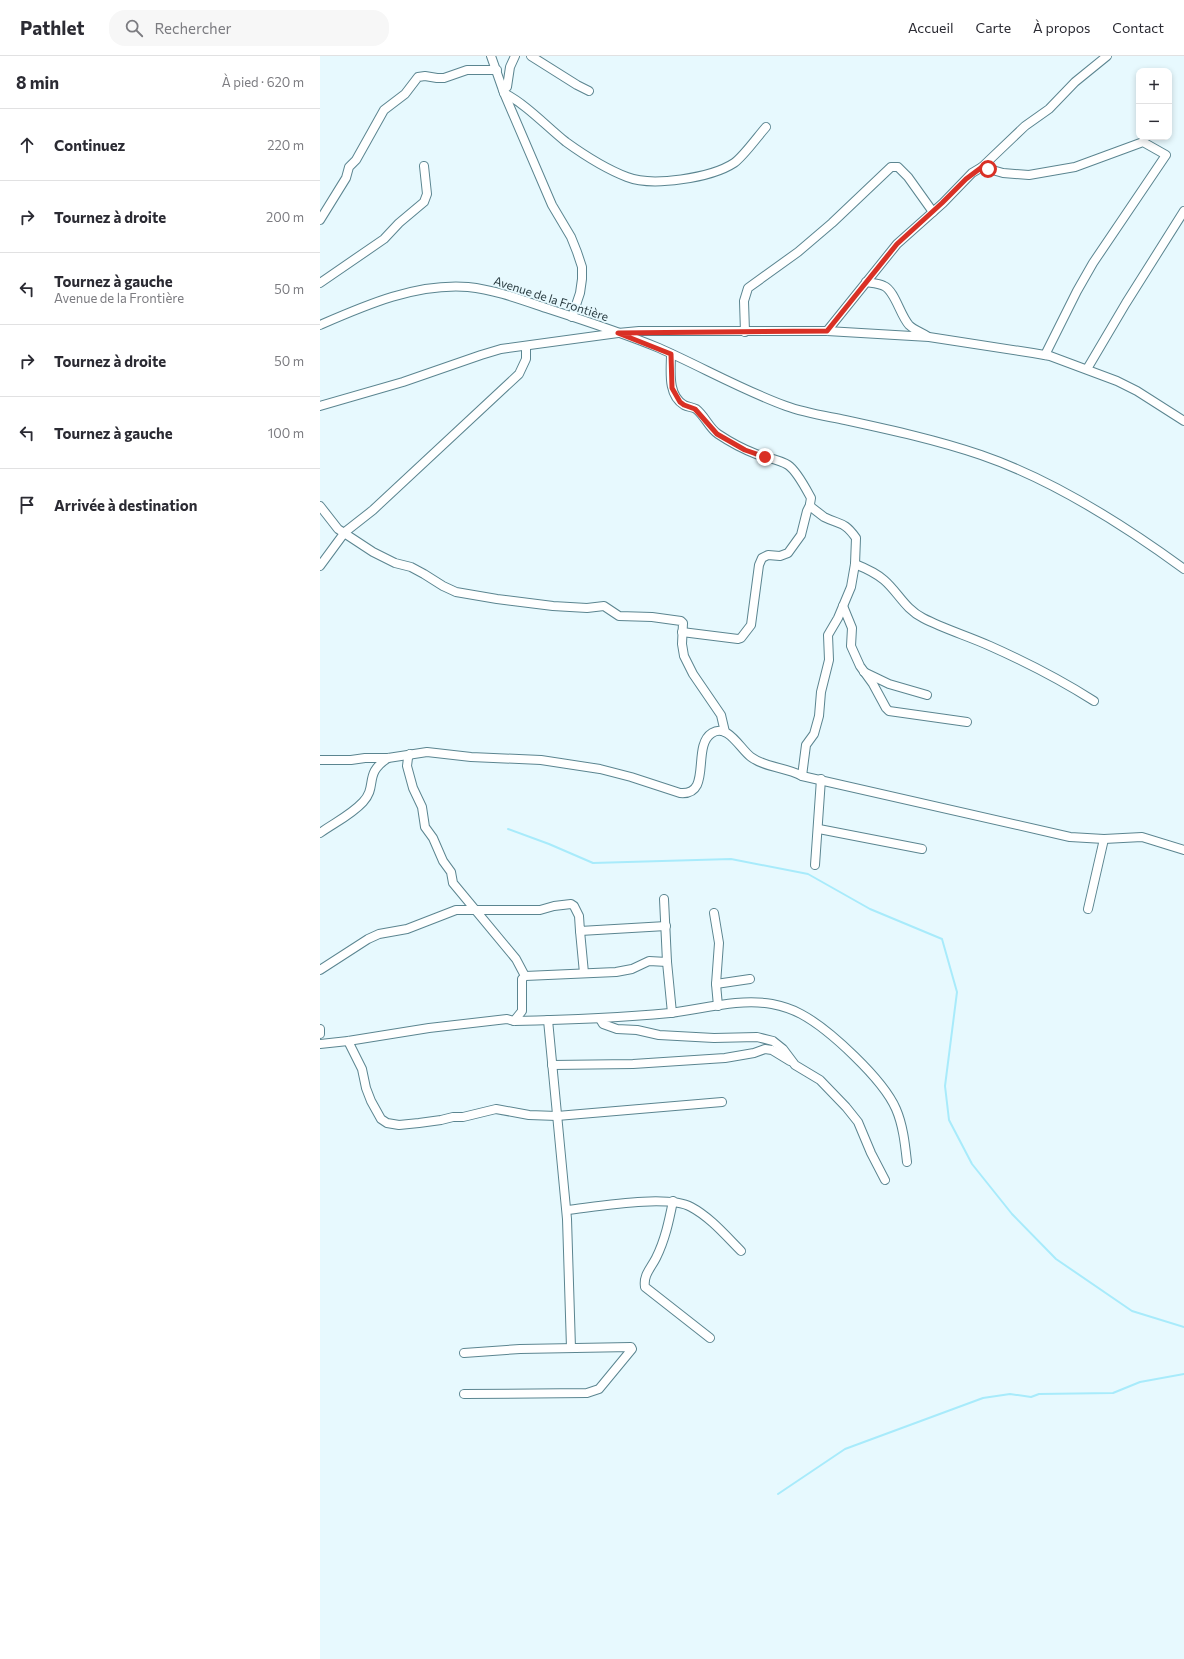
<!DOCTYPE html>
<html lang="fr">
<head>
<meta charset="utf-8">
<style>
  :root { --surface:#fff; --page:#f7f7f7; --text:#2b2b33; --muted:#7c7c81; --line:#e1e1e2 }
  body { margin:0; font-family:Commissioner,sans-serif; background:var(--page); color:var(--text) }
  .controls { position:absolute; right:12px; top:12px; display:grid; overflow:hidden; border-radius:8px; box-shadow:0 2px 6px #0003 }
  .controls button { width:36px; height:36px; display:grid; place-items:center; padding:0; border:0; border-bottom:1px solid var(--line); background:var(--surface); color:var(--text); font:20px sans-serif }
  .stop { position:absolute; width:12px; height:12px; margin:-9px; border:3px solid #d93025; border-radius:50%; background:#fff }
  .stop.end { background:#d93025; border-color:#fff; box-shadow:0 1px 4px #0008 }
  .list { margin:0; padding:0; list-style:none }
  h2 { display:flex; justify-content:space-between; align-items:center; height:52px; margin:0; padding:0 16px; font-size:17px }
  h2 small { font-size:13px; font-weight:400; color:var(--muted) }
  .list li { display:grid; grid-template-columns:26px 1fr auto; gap:12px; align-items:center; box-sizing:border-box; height:72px; padding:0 16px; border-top:1px solid var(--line) }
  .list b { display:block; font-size:15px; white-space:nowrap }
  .list p { margin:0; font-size:13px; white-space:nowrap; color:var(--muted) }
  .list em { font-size:13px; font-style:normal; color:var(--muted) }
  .icon { flex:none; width:22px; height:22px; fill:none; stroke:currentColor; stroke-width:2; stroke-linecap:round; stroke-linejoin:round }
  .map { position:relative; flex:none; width:864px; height:1603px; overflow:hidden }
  header { display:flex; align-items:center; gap:24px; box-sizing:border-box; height:56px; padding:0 20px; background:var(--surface); border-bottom:1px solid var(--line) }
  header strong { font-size:19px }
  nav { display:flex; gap:22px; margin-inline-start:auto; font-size:14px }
  .search { width:280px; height:36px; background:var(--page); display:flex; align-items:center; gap:10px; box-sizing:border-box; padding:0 14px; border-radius:16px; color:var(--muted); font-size:15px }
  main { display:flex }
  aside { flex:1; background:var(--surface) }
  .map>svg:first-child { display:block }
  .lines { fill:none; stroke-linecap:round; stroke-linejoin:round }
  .stream { stroke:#a8ebfb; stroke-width:2 }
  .minor-casing { stroke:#5b8590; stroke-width:10 }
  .minor { stroke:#fff; stroke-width:8 }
  .route { stroke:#d93025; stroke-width:5 }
  .labels { text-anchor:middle; stroke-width:3.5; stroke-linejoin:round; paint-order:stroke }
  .street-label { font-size:12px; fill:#2b3d42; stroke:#e7f9fe }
</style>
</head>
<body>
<header>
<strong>Pathlet</strong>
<div class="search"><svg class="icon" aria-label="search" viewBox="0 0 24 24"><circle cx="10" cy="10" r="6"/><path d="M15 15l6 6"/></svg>Rechercher</div>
<nav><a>Accueil</a><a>Carte</a><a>À propos</a><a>Contact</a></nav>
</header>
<main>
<aside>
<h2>8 min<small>À pied · 620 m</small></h2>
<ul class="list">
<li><svg class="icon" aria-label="ahead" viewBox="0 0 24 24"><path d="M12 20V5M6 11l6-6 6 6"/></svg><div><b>Continuez</b></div><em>220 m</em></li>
<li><svg class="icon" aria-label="right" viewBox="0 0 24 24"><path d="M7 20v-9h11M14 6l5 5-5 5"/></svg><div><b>Tournez à droite</b></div><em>200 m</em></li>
<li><svg class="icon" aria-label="left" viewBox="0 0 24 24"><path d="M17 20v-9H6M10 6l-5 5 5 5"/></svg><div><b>Tournez à gauche</b><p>Avenue de la Frontière</p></div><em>50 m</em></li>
<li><svg class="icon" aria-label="right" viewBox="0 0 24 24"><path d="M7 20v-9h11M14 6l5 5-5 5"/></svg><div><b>Tournez à droite</b></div><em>50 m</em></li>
<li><svg class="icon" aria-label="left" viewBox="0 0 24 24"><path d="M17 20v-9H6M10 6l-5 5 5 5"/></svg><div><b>Tournez à gauche</b></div><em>100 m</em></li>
<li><svg class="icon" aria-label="arrive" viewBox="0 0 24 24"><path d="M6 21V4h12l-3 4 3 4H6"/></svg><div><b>Arrivée à destination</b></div></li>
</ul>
</aside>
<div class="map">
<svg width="864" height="1603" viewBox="0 0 864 1603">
  <rect width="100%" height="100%" fill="#e7f9fe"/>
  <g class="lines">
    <g class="stream">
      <path d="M 188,773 L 229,788 L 273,807 L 411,803 L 488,818 L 550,853 L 622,883 L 637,936 L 625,1030 L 629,1064 L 652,1108 L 692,1158 L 736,1203 L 812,1255 L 864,1271"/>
      <path d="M 458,1438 L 525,1393 L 663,1342 L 690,1338 L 711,1341 L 719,1338 L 793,1337 L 820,1326 L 864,1318"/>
    </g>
    <defs>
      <g id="minor">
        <path d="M 171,0 L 184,37 L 232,149 L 251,181 L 257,196 L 262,211 L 262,223 L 260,237 L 252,261"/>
        <path d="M 211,0 L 257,29 L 269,35"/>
        <path d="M 183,34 L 187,31 L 190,11 L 195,0"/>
        <path d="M 184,37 C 207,49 226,70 246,86 C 264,99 286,113 307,121 C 332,131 391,122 414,107 C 423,101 438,80 446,71"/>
        <path d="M 662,111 L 683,117 L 709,119 L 755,111 L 823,86 L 846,99 L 773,207 L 757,235 L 725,299"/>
        <path d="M 0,164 L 26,122 L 29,111 L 36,104 L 64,54 L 85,38 L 98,21 L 105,20 L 117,22 L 124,22 L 147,14 L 177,14"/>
        <path d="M 546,226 C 551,227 558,227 564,230 C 575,235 580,259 589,269 C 594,274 601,276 607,280"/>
        <path d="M 0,227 L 64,183 L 79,167 L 104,146 L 107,138 L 104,110"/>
        <path d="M 0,269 C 46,249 96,227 148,231 C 176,234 202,244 229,253 C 266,265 303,277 339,292 C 382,311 422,334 466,350 C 485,357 506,360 525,364 C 571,374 617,384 661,399 C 731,423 804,469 864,513"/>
        <path d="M 507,275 L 577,188 L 623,147 L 652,117 L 662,111 L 705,70 L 729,53 L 755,26 L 787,0"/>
        <path d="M 425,276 L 424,245 L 428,232 L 478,196 L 512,167 L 571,111 L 578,111 L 588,121 L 613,156"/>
        <path d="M 351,298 C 351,314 347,339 364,349 C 368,351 372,351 376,353 C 385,360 389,372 398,378 C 410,386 423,393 436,398 C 447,402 459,403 468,409 C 477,415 486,433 491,442 L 490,448 L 491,451 C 495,454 500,458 504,461 C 520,469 524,465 536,482 L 535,508 L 531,531 L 518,562 L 508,579 L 509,604 L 501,636 L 499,660 L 494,678 L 486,689 L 482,720"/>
        <path d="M 767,313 L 806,247 L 864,155"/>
        <path d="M 0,350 L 83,326 L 161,299 L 181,293 L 298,277 L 319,275 L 507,275 L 609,281 L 713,297 L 730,300 L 797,325 L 817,335 L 864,365"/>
        <path d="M 0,450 L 18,473 L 53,496 L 75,507 L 91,511 L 104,518 L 123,530 L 136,536 L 177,543 L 233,550 L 267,552 L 284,550 L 299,560 L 332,561 L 361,565 L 363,567 L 362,588 L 364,600 L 373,618 L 401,659 L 405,676"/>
        <path d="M 535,508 C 545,512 556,517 564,524 C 578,536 585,553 603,562 C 624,573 648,580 670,590 C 706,606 741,624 774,645"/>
        <path d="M 0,510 L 25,476 L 53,454 L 199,318 L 206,303 L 206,290"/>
        <path d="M 523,550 L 532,572 L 531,590 L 540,610 L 553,628 L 566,652 L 569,655 L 647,666"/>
        <path d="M 362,576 L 418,583 L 421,582 L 431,569 L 439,509 L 442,502 L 448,499 L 460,500 L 468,497 L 481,479 L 487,455 L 490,449"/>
        <path d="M 544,616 L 569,628 L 607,639"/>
        <path d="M 90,698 L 88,702 L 87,710 L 93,732 L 102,751 L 105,771 L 113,782 L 123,805 L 131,816 L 133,827 L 196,903 L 205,920"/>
        <path d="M 0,704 L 31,704 L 45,702 L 68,702 L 107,696 L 151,701 L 221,704 L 280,713 L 311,721 L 360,737 C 393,740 371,690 392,677 C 408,667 420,693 431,701 C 446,712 465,711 482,720 L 750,781 L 784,783 L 822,781 L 864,794"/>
        <path d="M 499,773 L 602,793"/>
        <path d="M 0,777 C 14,767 31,759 43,746 C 58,730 43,718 68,702"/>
        <path d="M 495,809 L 501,723"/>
        <path d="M 344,843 L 347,906 L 352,957"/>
        <path d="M 768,853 L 784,783"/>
        <path d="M 394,857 L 399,887 L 396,928 L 398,950"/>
        <path d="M 260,875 L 264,917"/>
        <path d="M 0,914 L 48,883 L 59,878 L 87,873 L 136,854 L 220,854 L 234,850 L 251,848 L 254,850 L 259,860 L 260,875 L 346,870"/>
        <path d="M 396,928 L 430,923"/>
        <path d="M 280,963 L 283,968 L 297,973 L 317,974 L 339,979 L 394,982 L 437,981 L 453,985 L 463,993 L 475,1009 L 500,1024 L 526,1051 L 538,1066 L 551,1097 L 565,1124"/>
        <path d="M 228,964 L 247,1163 L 251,1292"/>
        <path d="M 194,965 L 202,955 L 202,923 L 205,920 L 296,916 L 312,913 L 329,905 L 347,906"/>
        <path d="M 0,973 L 0,978"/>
        <path d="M 28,985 L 42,1013 L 46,1032 L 51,1045 L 61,1063 L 67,1067 L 79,1069 L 99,1067 L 121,1064 L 133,1061 L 143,1061 L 176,1053 L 209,1059 L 237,1060 L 402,1046"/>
        <path d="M 0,988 L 28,985 L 109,972 L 187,963 L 194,965 C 246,964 298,962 350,957 C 383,953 419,942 452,948 C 462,950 472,953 481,958 C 509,973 563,1023 576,1053 C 583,1069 585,1088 587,1106"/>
        <path d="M 232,1009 L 313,1008 L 405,1002 L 434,997 L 445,993 L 452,994 L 470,1005"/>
        <path d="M 353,1145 C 349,1165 345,1184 336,1202 C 331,1212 323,1219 325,1231 L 390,1282"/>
        <path d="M 247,1154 C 275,1151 347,1138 371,1151 C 390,1161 406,1180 421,1195"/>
        <path d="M 144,1297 L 200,1293 L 311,1291 L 312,1293 L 279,1333 L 267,1337 L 144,1338"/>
      </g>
    </defs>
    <use href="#minor" class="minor-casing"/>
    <use href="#minor" class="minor"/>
  </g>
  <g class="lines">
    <path class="route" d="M 445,401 L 425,394 L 397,378 L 375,353 L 364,349 L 360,346 L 352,332 L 351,298 L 298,277 L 507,275 L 577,188 L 622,147 L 646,123 L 662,111 L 668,113"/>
  </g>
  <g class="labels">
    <g class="street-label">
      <text transform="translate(231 243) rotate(18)" y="4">Avenue de la Frontière</text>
    </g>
  </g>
</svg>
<div class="controls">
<button>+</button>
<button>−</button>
</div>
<div class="stop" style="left:668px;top:113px"></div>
<div class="stop end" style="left:445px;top:401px"></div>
</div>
</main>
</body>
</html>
